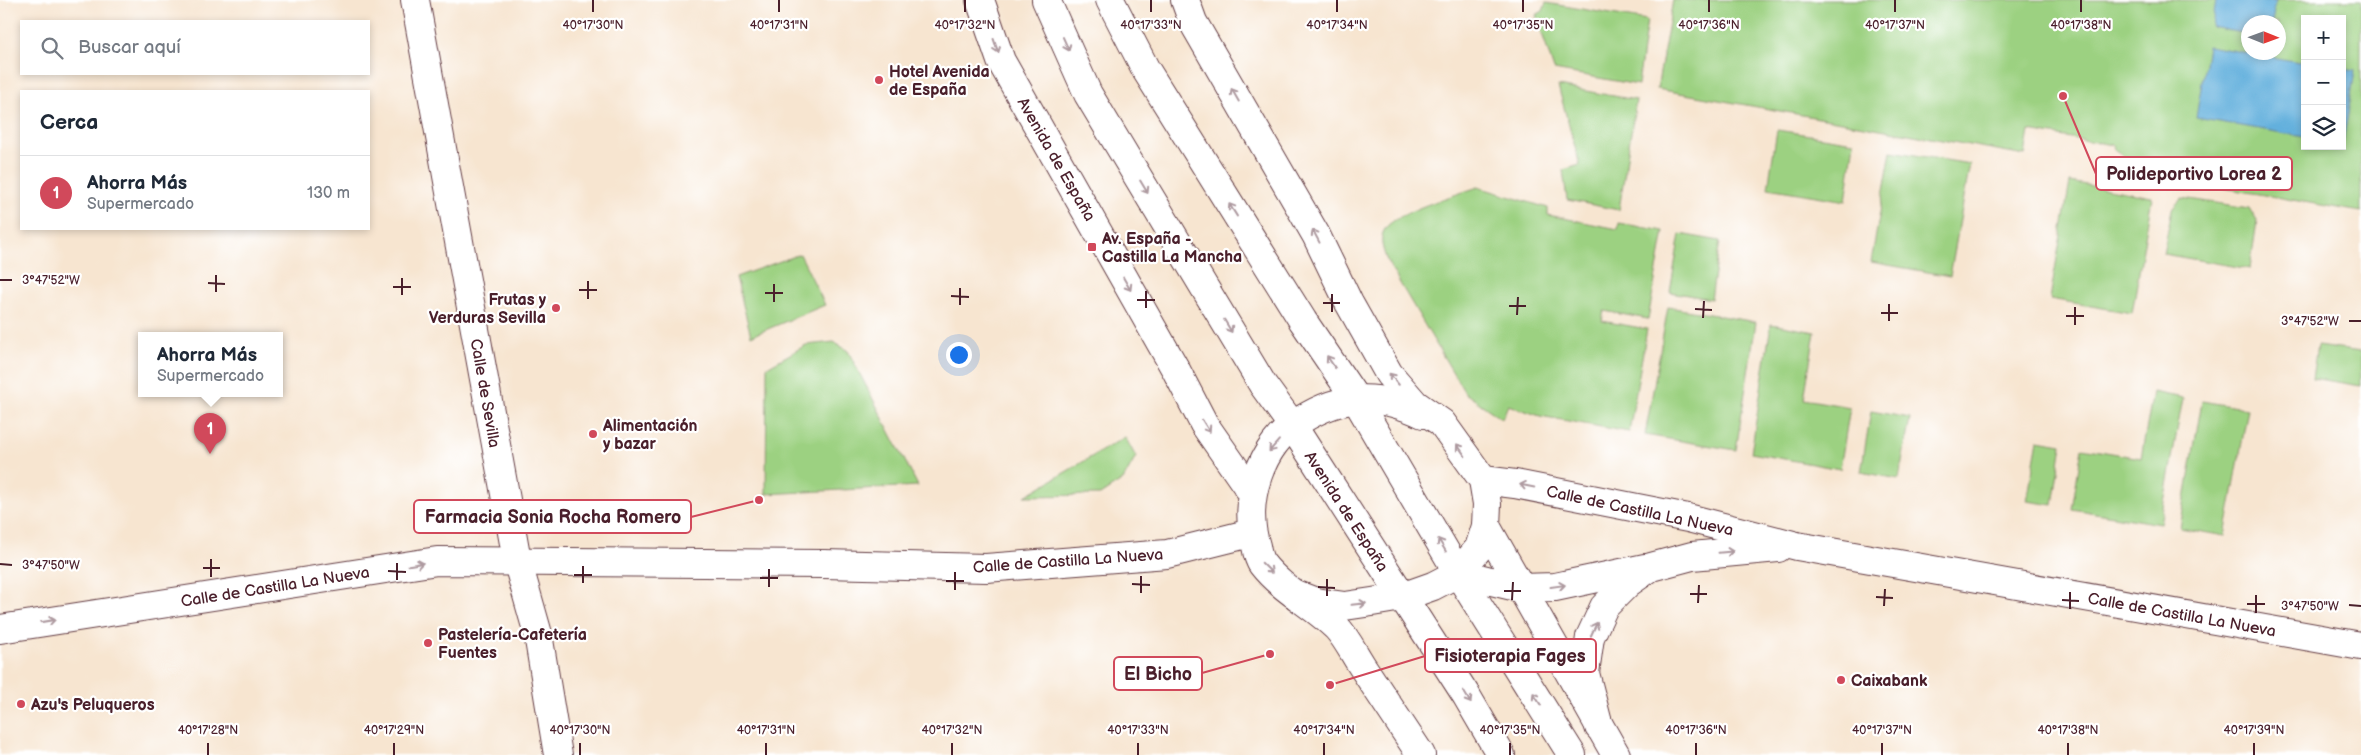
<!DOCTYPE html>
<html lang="es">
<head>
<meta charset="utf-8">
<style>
  :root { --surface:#fff; --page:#f6f6f7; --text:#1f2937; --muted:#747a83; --line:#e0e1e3; --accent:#d1495b }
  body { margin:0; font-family:"Balsamiq Sans",sans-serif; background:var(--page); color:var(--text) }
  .controls { position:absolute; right:15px; top:15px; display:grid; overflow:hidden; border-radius:0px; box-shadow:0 2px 8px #0003 }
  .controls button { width:45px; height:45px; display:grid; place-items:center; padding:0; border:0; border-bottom:1px solid var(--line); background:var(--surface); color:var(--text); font:25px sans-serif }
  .compass { position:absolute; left:2241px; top:15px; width:45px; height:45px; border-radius:50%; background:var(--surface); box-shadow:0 2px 8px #0003; rotate:91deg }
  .you { position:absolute; left:958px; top:354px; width:18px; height:18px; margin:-12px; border:4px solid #fff; border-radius:50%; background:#1a73e8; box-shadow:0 0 0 8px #1a73e833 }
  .badge { display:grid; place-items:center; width:32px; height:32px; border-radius:50%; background:var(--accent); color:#fff; font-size:16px; font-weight:700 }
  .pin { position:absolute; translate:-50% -41px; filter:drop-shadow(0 1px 2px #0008) }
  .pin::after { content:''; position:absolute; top:26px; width:18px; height:15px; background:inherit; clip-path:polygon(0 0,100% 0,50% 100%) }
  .popup { position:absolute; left:138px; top:332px; width:145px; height:65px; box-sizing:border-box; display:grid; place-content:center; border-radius:0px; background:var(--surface); filter:drop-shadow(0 1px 4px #0005); font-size:16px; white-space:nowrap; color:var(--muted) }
  .popup b { font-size:19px; color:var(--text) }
  .popup::after { content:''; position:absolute; left:50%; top:100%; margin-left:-10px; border:10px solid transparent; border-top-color:var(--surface) }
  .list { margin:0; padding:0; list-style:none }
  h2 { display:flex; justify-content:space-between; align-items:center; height:65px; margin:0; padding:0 20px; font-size:21px }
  h2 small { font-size:16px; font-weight:400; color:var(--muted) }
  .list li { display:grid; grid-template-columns:32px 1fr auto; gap:15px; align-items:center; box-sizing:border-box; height:75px; padding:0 20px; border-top:1px solid var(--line) }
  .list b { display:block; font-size:19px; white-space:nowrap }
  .list p { margin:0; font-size:16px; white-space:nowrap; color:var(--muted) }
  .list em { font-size:16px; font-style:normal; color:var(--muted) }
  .icon { flex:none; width:28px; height:28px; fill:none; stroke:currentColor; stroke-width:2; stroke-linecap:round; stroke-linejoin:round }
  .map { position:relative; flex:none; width:2361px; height:755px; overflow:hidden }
  .search { position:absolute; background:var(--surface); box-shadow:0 2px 8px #0003; left:20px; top:20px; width:350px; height:55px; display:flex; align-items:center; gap:12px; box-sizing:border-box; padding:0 18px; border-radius:0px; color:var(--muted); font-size:19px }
  .panel { position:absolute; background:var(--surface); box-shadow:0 2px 8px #0003; left:20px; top:90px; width:350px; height:140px; border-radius:0px }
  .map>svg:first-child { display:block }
  .green { fill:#9cd181; stroke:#737856; fill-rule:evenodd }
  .water { fill:#64b0dd; stroke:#576884 }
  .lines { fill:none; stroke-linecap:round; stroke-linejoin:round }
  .minor-casing { stroke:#643d44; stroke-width:30 }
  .major-casing { stroke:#643d44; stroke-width:30 }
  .minor { stroke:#fff; stroke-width:28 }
  .major { stroke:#fff; stroke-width:28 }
  .oneway { stroke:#ae9aa0 }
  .ticks { fill:none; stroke:#4a1f2b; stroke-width:2 }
  .poi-dot { fill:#d1495b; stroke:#fff; stroke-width:2 }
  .labels { text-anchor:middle; stroke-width:4.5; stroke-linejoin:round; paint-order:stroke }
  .poi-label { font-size:16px; font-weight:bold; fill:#4a1f2b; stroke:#fff; text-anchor:start }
  .street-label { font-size:16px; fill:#4a1f2b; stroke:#fff }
  .ticks-label { font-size:12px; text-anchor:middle; fill:#4a1f2b; stroke:#fff; stroke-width:4.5; stroke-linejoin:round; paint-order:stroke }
  .leader { fill:none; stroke:#d1495b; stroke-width:2 }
  .callout-dot { fill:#d1495b; stroke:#fff; stroke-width:2 }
  .callout { fill:#fff; stroke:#d1495b; stroke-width:2 }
  .callout-label { font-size:18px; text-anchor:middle; font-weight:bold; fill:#4a1f2b }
</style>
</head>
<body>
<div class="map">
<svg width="2361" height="755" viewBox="0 0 2361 755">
  <rect width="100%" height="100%" fill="#fff"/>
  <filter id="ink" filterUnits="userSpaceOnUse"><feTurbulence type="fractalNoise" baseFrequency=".02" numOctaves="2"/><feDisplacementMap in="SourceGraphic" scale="10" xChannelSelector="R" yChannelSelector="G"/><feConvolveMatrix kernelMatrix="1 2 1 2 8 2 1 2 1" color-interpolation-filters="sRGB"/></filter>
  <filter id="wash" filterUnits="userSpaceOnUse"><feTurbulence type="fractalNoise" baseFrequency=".0096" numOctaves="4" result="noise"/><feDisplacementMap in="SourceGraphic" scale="20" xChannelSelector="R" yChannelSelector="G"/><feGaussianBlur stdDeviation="1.12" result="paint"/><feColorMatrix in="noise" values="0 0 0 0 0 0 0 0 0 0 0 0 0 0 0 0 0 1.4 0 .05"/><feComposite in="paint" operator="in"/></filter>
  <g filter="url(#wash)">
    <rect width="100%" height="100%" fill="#f7e5d0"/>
    <g class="green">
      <path d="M 1673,0 L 2361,0 L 2361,212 L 2161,177 L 2144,171 L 2114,150 L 2113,145 L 2029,131 L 2025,155 L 1657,89 ZM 2305,19 L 2342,19 L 2342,146 L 2305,146 ZM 2248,22 L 2278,22 L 2278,52 L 2248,52 Z"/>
      <path d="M 1546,3 L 1647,20 L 1638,85 L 1554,70 L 1536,15 L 1543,11 Z"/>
      <path d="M 1558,86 L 1636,100 L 1619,210 L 1567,200 L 1563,170 L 1580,165 Z"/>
      <path d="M 1777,130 L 1854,142 L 1846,201 L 1768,188 Z"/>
      <path d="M 1891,151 L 1970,164 L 1950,276 L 1871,262 Z"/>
      <path d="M 2070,182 L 2152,197 L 2132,313 L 2050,299 Z"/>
      <path d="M 1478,187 L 1548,208 L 1548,215 L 1618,229 L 1619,223 L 1664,231 L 1648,319 L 1604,311 L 1602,321 L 1647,329 L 1629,432 L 1540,416 L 1508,405 L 1502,419 L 1465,393 L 1388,263 C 1384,253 1378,239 1385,229 C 1394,213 1458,194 1478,187 Z"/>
      <path d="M 2182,198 L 2249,208 L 2257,221 L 2250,269 L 2163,254 L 2172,209 Z"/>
      <path d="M 1680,234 L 1720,241 L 1711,299 L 1670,292 Z"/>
      <path d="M 800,254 L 825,305 L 751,336 L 736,277 Z"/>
      <path d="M 1668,307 L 1756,322 L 1736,450 L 1645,435 Z"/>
      <path d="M 1771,324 L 1815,332 L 1804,399 L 1850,407 L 1840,469 L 1751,453 Z"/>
      <path d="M 834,342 L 848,351 L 918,486 L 766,494 L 767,367 L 806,345 Z"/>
      <path d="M 2317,346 L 2361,352 L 2361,386 L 2312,378 Z"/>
      <path d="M 2153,392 L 2183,398 L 2160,524 L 2072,509 L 2082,448 L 2141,458 Z"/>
      <path d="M 2202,401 L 2248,409 L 2225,536 L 2180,528 Z"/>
      <path d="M 1871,411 L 1910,418 L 1899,479 L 1861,472 Z"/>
      <path d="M 1125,437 L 1136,457 L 1123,480 L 1100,495 L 1025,496 Z"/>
      <path d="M 2038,440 L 2062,444 L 2053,505 L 2027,501 Z"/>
    </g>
    <g class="water">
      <path d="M 2216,0 L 2276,0 L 2272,22 L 2248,22 L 2248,34 L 2212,27 Z"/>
      <path d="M 2208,46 L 2305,63 L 2305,137 L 2196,118 Z"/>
      <path d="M 2342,69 L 2355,71 L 2343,143 L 2342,143 Z"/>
    </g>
  </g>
  <g filter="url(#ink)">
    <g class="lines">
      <defs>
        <g id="minor">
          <path d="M 415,0 L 517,560 L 538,634 L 558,755"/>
          <path d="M 980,0 L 1001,61 L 1176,370 L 1204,424 L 1252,493"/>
          <path d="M 1185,0 L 1193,22 L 1316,235 L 1349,303 L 1389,374 L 1415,404 L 1442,423 L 1483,480 L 1487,504 L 1486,526 L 1479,548 L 1458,573 L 1433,586 L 1402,597 L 1372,602 L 1345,606 L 1316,602 L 1295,594"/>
          <path d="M 1483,480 L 1515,484 L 1688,518 L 1797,546 L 2361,646"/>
          <path d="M 1486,526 L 1616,755"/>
          <path d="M 1458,573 L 1520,588 L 1555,587 L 1645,568"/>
          <path d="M 0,629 L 437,561 L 824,564 L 986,568 L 1167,554 L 1251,533"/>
          <path d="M 1599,727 L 1585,673 L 1590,637 L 1604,607 L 1628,583 L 1651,567 L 1692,556 L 1778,548"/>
          <path d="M 1421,755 C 1401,725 1382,696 1362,666 C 1354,654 1347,639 1337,628 C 1314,605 1282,590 1262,564 C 1259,560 1257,552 1256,546 C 1242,502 1260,444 1301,420 C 1342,394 1378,393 1423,414"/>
        </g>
        <g id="major">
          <path d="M 1046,0 L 1088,94 L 1263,385 L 1292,425 L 1466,695 L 1501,755"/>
          <path d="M 1110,0 L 1146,70 L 1303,321 L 1356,399 L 1458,573 L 1572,755"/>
        </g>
      </defs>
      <use href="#minor" class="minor-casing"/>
      <use href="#major" class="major-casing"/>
      <use href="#minor" class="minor"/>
      <use href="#major" class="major"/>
    </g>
    <defs><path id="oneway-shaft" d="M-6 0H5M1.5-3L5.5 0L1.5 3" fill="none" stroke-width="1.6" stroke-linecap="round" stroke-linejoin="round" transform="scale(1.25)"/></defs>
    <g class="oneway">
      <use href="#oneway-shaft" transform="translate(1066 44) rotate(66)"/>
      <use href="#oneway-shaft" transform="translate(996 46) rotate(71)"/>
      <use href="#oneway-shaft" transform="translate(1235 95) rotate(-120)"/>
      <use href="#oneway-shaft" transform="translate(1144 187) rotate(59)"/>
      <use href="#oneway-shaft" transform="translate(1233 210) rotate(-122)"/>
      <use href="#oneway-shaft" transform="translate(1316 236) rotate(-118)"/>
      <use href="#oneway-shaft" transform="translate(1127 284) rotate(60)"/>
      <use href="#oneway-shaft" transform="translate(1228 326) rotate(59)"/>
      <use href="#oneway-shaft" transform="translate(1331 362) rotate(-124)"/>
      <use href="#oneway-shaft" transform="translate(1394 379) rotate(-130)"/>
      <use href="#oneway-shaft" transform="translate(1206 426) rotate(58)"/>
      <use href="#oneway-shaft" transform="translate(1274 446) rotate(131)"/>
      <use href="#oneway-shaft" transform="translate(1461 450) rotate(-125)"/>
      <use href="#oneway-shaft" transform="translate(1527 486) rotate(-169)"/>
      <use href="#oneway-shaft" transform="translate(1442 545) rotate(-121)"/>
      <use href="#oneway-shaft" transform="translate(1726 552) rotate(-5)"/>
      <use href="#oneway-shaft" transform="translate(416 564) rotate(-9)"/>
      <use href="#oneway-shaft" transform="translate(1267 568) rotate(45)"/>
      <use href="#oneway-shaft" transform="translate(1558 586) rotate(-8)"/>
      <use href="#oneway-shaft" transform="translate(1359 604) rotate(-6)"/>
      <use href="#oneway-shaft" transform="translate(48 621) rotate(-9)"/>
      <use href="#oneway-shaft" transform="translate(1594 629) rotate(-65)"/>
      <use href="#oneway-shaft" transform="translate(1467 697) rotate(59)"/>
      <use href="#oneway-shaft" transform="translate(1537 699) rotate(-122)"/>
    </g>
  </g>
  <path class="ticks" d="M 593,12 L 593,0M 779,12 L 779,0M 965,12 L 965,0M 1151,12 L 1151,0M 1337,12 L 1337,0M 1523,12 L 1523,0M 1709,12 L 1709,0M 1895,12 L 1895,0M 2081,12 L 2081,0M 0,280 L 12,280M 208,283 L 225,284M 393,287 L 411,287M 579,290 L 597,290M 216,292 L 216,275M 765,293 L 783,293M 402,295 L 402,278M 951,296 L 969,297M 588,299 L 588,281M 1137,300 L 1155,300M 774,302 L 774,284M 1323,303 L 1340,303M 960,305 L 960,288M 1509,306 L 1526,306M 1146,308 L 1146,291M 1695,309 L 1712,310M 1332,312 L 1332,294M 1881,313 L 1898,313M 1517,315 L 1518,297M 2066,316 L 2084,316M 1703,318 L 1704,301M 1889,321 L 1889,304M 2349,321 L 2361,321M 2075,325 L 2075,307M 0,564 L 12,565M 203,568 L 220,568M 388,571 L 406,572M 574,575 L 592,575M 211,577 L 211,559M 760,578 L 778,578M 397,580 L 397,563M 946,581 L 964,581M 583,583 L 583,566M 1132,584 L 1150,585M 769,587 L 769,569M 1318,587 L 1335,588M 955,590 L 955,572M 1504,591 L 1521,591M 1141,593 L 1141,576M 1690,594 L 1707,594M 1327,596 L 1327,579M 1876,597 L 1893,598M 1512,600 L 1513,582M 2062,600 L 2079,601M 1698,603 L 1699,585M 2247,604 L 2265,604M 2349,605 L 2361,606M 1884,606 L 1885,589M 2070,609 L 2070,592M 2256,613 L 2256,595M 208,755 L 208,743M 394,755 L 394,743M 580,755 L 580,743M 766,755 L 766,743M 952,755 L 952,743M 1138,755 L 1138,743M 1324,755 L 1324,743M 1510,755 L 1510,743M 1696,755 L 1696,743M 1882,755 L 1882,743M 2068,755 L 2068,743M 2254,755 L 2254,743"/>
  <g class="poi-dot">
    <circle cx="879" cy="80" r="5"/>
    <rect x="1087" y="242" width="10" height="10" rx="2.5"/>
    <circle cx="556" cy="308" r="5"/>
    <circle cx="593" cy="434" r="5"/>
    <circle cx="428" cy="643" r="5"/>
    <circle cx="1841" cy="680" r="5"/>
    <circle cx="21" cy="704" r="5"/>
  </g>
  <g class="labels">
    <g class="poi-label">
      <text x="889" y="77">Hotel Avenida<tspan x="889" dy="18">de España</tspan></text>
      <text x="1102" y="244">Av. España -<tspan x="1102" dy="18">Castilla La Mancha</tspan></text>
      <text x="546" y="305" text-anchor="end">Frutas y<tspan x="546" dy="18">Verduras Sevilla</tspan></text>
      <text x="603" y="431">Alimentación<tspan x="603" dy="18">y bazar</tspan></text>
      <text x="438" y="640">Pastelería-Cafetería<tspan x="438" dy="18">Fuentes</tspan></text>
      <text x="1851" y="686">Caixabank</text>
      <text x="31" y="710">Azu's Peluqueros</text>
    </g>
    <g class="street-label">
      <text transform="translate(1057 159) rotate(60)" y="6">Avenida de España</text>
      <text transform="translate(486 393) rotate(80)" y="6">Calle de Sevilla</text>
      <text transform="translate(1640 510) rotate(12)" y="6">Calle de Castilla La Nueva</text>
      <text transform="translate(1347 511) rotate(57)" y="6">Avenida de España</text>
      <text transform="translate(1068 560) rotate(-4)" y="6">Calle de Castilla La Nueva</text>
      <text transform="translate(275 586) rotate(-9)" y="6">Calle de Castilla La Nueva</text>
      <text transform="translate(2182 614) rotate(10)" y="6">Calle de Castilla La Nueva</text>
    </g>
  </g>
  <g class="ticks-label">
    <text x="593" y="29">40°17'30"N</text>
    <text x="779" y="29">40°17'31"N</text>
    <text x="965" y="29">40°17'32"N</text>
    <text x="1151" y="29">40°17'33"N</text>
    <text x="1337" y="29">40°17'34"N</text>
    <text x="1523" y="29">40°17'35"N</text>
    <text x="1709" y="29">40°17'36"N</text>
    <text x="1895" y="29">40°17'37"N</text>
    <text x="2081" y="29">40°17'38"N</text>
    <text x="51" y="284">3°47'52"W</text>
    <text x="2310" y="325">3°47'52"W</text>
    <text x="51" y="569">3°47'50"W</text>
    <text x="2310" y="610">3°47'50"W</text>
    <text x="208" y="734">40°17'28"N</text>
    <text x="394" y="734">40°17'29"N</text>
    <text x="580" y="734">40°17'30"N</text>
    <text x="766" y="734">40°17'31"N</text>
    <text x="952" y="734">40°17'32"N</text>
    <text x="1138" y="734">40°17'33"N</text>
    <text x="1324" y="734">40°17'34"N</text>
    <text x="1510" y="734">40°17'35"N</text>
    <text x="1696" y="734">40°17'36"N</text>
    <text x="1882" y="734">40°17'37"N</text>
    <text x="2068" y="734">40°17'38"N</text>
    <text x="2254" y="734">40°17'39"N</text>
  </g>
  <path class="leader" d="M2063 96L2096 174M759 500L691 517M1330 685L1425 656M1270 654L1202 673"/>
  <g class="callout-dot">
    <circle cx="2063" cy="96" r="5"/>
    <circle cx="759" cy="500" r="5"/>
    <circle cx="1330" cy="685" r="5"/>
    <circle cx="1270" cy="654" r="5"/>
  </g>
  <g class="callout">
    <rect x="2096" y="157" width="196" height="33" rx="5"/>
    <rect x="414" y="500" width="277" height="33" rx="5"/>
    <rect x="1425" y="639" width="171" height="33" rx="5"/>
    <rect x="1114" y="657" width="88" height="33" rx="5"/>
  </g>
  <g class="callout-label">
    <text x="2194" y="180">Polideportivo Lorea 2</text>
    <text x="553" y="523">Farmacia Sonia Rocha Romero</text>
    <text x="1510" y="662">Fisioterapia Fages</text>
    <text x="1158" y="680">El Bicho</text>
  </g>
</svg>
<div class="controls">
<button>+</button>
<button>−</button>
<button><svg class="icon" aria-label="layers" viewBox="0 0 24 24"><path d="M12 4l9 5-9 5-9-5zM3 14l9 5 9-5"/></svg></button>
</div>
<svg class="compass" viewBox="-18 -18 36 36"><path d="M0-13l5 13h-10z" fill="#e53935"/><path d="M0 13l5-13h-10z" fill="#747a83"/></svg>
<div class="you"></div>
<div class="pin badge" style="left:210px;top:454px">1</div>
<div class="popup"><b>Ahorra Más</b>Supermercado</div>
<div class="search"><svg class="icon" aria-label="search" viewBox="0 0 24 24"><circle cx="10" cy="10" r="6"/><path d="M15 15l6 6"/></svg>Buscar aquí</div>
<section class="panel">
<h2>Cerca<small></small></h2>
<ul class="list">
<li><span class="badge">1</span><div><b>Ahorra Más</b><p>Supermercado</p></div><em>130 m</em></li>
</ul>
</section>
</div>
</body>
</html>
